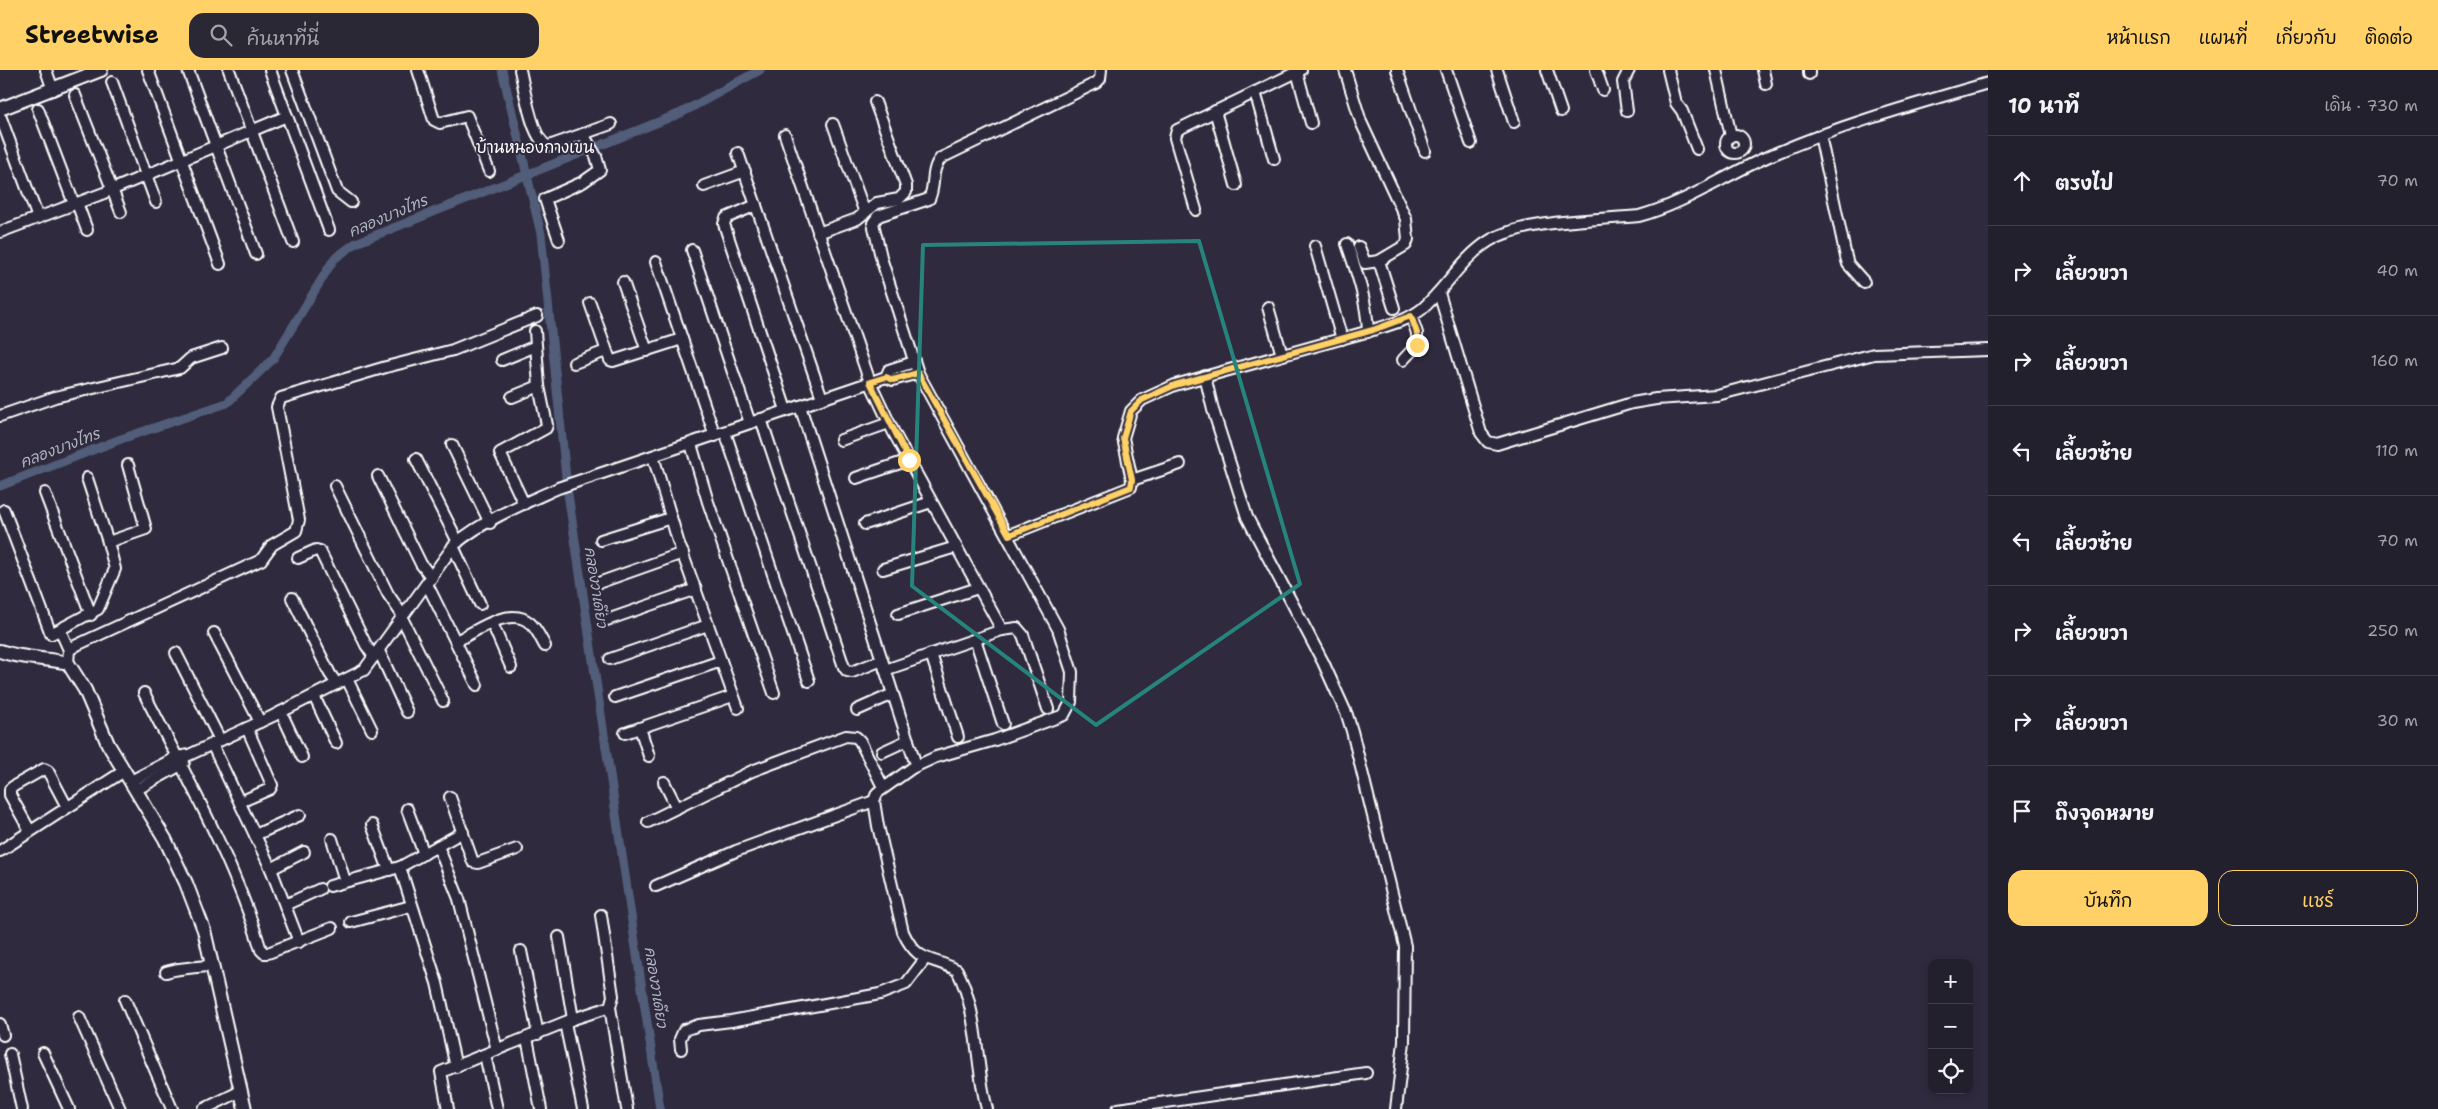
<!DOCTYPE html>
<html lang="th">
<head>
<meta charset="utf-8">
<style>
  :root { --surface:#23202e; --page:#2b2836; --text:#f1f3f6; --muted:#a3a3aa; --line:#403e4a; --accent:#ffd166 }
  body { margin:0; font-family:"Shantell Sans","Playpen Sans Thai",sans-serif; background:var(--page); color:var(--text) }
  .controls { position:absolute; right:15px; bottom:15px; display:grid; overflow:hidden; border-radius:10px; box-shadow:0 2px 8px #0003 }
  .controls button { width:45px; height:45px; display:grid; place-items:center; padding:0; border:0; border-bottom:1px solid var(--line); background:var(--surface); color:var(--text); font:25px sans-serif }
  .stop { position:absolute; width:15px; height:15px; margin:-11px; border:4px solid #ffd166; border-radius:50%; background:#fff }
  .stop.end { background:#ffd166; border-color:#fff; box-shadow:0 1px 5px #0008 }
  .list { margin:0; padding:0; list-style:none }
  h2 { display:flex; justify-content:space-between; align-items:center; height:65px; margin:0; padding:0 20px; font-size:21px }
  h2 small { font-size:16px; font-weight:400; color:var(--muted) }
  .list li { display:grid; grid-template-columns:32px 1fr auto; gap:15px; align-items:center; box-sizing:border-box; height:90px; padding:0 20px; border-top:1px solid var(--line) }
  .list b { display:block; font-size:19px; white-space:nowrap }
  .list em { font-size:16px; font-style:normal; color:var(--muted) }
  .actions { display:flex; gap:10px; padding:15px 20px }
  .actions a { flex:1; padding:11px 0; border:1px solid var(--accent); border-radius:15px; text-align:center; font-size:18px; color:var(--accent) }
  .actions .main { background:var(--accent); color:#111 }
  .icon { flex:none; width:28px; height:28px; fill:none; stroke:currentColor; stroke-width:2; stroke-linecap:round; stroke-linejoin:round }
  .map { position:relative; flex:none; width:1988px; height:1039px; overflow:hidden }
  header { display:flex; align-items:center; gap:30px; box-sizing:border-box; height:70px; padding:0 25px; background:var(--accent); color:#111 }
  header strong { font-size:24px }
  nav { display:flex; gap:28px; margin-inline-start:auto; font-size:18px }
  .search { width:350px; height:45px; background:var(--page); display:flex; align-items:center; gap:12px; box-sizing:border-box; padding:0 18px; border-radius:15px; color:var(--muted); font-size:19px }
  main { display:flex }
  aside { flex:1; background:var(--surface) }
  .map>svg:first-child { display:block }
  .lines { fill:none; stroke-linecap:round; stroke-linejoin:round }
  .canal { stroke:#515d79; stroke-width:9 }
  .minor-casing { stroke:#fff; stroke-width:14 }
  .tertiary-casing { stroke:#fff; stroke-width:16 }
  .minor { stroke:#2f2a3d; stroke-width:10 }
  .tertiary { stroke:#2f2a3d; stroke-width:12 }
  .route { stroke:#ffd166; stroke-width:6 }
  .marked { fill:none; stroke:#27847c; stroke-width:4; stroke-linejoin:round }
  .labels { text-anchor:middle; stroke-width:4; stroke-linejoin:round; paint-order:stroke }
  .water-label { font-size:15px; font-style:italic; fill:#b1b6c3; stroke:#2f2a3d }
  .quarter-label { font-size:16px; fill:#fff; stroke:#2f2a3d }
</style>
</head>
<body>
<header>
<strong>Streetwise</strong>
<div class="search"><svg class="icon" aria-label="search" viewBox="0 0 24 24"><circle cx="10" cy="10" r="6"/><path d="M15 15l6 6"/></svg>ค้นหาที่นี่</div>
<nav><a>หน้าแรก</a><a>แผนที่</a><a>เกี่ยวกับ</a><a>ติดต่อ</a></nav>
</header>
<main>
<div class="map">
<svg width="1988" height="1039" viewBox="0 0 1988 1039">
  <rect width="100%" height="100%" fill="#2f2a3d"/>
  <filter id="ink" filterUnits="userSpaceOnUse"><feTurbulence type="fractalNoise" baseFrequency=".02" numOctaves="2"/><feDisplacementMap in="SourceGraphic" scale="10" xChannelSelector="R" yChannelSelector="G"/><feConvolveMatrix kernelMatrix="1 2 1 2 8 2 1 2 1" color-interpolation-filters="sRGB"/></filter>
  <g filter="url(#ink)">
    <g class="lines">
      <g class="canal">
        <path d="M 502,0 L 541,164 L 567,417 L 660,1039"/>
        <path d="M 0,416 L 121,369 L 227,333 L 273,289 L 334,189 L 356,173 L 681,43 L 760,0"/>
      </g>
      <defs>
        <g id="minor">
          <path d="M 46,0 L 53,20"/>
          <path d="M 148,0 L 220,194"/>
          <path d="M 188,0 L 256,184"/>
          <path d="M 229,0 L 293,172"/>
          <path d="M 270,0 L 329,160"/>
          <path d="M 292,0 L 337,121 L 351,132"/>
          <path d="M 418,0 L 434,50 L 440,53 L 467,46 L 489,101"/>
          <path d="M 520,0 C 524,16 532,73 549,76 L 611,54"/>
          <path d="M 1345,0 L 1361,52 L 1406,149 L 1408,169 L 1406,175 L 1379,191 L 1394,238"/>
          <path d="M 1397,0 L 1425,81"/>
          <path d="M 1446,0 L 1471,73"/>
          <path d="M 1497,0 L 1514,52"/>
          <path d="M 1547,0 L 1561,41"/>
          <path d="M 1596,0 L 1603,20"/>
          <path d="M 1668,0 L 1676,33 L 1682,41 L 1697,79"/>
          <path d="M 1716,0 L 1731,66"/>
          <path d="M 1763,0 L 1766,14"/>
          <path d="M 1809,0 L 1809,4"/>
          <path d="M 1297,2 L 1311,53"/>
          <path d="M 112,12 L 156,132"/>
          <path d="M 1255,22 L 1274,89"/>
          <path d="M 75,25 L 121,142"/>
          <path d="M 38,39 L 74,134"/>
          <path d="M 1215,41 L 1236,115"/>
          <path d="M 1627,41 L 1623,12 L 1629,0"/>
          <path d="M 1,48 L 38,148"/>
          <path d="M 833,54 L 865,143"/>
          <circle cx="1735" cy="74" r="9"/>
          <path d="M 785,65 L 870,312 L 894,363 L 1002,560"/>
          <path d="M 1820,65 L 1846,187 L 1848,194 L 1864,212"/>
          <path d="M 738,83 L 822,328"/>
          <path d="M 704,116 L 745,101"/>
          <path d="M 77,133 L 87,160"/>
          <path d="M 756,135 L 726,148 L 724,154 L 786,340"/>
          <path d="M 1196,140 L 1175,68 L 1177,60 L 1301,0"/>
          <path d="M 0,162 L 104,123 L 287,46"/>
          <path d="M 818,163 L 857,149 L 877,133 L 899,129 L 906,122 L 906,115 L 875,32"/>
          <path d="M 559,170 L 545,129 L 583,112 L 600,100 L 596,86 L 583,64"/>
          <path d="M 1347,174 C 1357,203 1367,231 1368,262"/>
          <path d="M 1315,176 L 1342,269"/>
          <path d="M 1359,177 L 1365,193 L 1379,191"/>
          <path d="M 692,180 L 750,353"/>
          <path d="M 656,192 L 715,366"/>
          <path d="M 623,212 L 647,281"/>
          <path d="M 1439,223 L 1481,363 L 1488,372 L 1497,374 L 1632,333 L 1656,329 L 1717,325 L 1874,284 L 1988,280"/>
          <path d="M 590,233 L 610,290 L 613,291 L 682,269"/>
          <path d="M 1268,237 L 1282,285"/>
          <path d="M 502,290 L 536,276"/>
          <path d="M 1403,290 L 1417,275 L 1417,263 L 1411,246"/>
          <path d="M 574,293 L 606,281"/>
          <path d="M 1205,306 L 1213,340 L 1247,447 L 1323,592 L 1347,645 L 1352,661 L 1405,876 L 1404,972 L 1396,1039"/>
          <path d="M 886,307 L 889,300 L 914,292"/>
          <path d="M 512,327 L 539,316"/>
          <path d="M 800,336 L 914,689"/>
          <path d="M 0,346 L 55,327 L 180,298 L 191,288 L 222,278"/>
          <path d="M 761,349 L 844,597 L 847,601 L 852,602 L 882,590"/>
          <path d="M 725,362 L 809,611"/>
          <path d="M 841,370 L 889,353"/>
          <path d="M 691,374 L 708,432 L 774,623"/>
          <path d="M 452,375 L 490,453"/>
          <path d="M 653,386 L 678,471 L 738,638"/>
          <path d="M 416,389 L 458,472"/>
          <path d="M 378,406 L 421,494 L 432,508"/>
          <path d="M 856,408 L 909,390"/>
          <path d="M 1132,410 L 1180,394"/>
          <path d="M 335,416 L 388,524 L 403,546"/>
          <path d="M 45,423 L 91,545"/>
          <path d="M 524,434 L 500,383 L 546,358 L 547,355 L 539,316 L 535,261"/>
          <path d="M 4,440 L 51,564 L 98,539 L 115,499 L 108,472 L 87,408"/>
          <path d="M 865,454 L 931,432"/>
          <path d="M 1009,465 L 1131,417 L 1132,410 L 1123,368 L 1131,341 L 1142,330 L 1175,315 L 1373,260 C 1389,255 1408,250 1422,239 C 1446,218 1462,188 1489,171 C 1522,150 1599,150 1639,146 C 1687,133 1728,103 1774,84 C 1843,54 1916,34 1988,13"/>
          <path d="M 601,470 L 671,448"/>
          <path d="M 108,472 L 146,459 L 128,395"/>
          <path d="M 453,476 L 480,534"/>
          <path d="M 298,488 L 316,480 L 320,481 L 366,575 L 374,587"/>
          <path d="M 883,499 L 956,477"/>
          <path d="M 601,512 L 683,483"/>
          <path d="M 427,514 L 477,615"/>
          <path d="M 292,528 L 330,604 L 337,614"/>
          <path d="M 898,544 L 978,518"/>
          <path d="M 402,548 L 443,631"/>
          <path d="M 607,550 L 696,519"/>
          <path d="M 492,553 L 511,597"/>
          <path d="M 60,560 L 69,580"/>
          <path d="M 214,563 L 260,652"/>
          <path d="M 975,569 L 1003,654"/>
          <path d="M 456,571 C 475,562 510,535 530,553 C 537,559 541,569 545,576"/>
          <path d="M 379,581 L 407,642"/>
          <path d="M 176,583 L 220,670"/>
          <path d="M 931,584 L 958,667"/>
          <path d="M 610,589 L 708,555"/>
          <path d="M 68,593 L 69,580 L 77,575 L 261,490 L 272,475 L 296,461 L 299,450 L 277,337 L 281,328 L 386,297 L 453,280 L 537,246"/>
          <path d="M 885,600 L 1002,560 L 1017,558 L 1023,565 L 1048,639"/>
          <path d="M 347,609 L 372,660"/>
          <path d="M 144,623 C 186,706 234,790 261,880 L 264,883 L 268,883 L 332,858"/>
          <path d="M 314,626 L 336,673"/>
          <path d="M 615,627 L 721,591"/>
          <path d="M 857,640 L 893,624"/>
          <path d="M 281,642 L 302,687"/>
          <path d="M 640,658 L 649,686"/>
          <path d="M 625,663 L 733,626"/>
          <path d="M 212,674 L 271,799 L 299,872"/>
          <path d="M 882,682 L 908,670"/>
          <path d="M 131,711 L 177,687 L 189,685 L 273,646 L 364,600 L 455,474 C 484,450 523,434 558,418 L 886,307 L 893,310 L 918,303"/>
          <path d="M 664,712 L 677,738"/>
          <path d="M 136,720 L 181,695 L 184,692"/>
          <path d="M 450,727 L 473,792 L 478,793 L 517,779"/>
          <path d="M 240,732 L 270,719 L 272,715 L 247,658"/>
          <path d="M 407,739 L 424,784"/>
          <path d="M 648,752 L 752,701 L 846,666 L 856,667 L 860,671 L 883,717"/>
          <path d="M 372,755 L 389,800"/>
          <path d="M 30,761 L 10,725 L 10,719 L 14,716 L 44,699 L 48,701 L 67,737"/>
          <path d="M 255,765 L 300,745"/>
          <path d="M 332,769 L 345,811"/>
          <path d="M 438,776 L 459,829 L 497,980"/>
          <path d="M 0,781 L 124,701"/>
          <path d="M 400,797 L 437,913 L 456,997"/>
          <path d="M 271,799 L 304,782"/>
          <path d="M 330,816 L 400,797 L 463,762"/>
          <path d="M 656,816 L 736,781 L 874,731"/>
          <path d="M 285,835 L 320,819"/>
          <path d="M 601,845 L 613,926 L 610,937 L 627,1039"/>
          <path d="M 351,852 L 411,836"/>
          <path d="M 559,867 L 573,949"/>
          <path d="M 521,881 L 538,964"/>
          <path d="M 166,902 C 182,897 197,898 213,895"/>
          <path d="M 125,930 L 172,1039"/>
          <path d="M 79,947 L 120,1039"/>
          <path d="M 565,953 L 583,1039"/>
          <path d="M 0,954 L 3,965"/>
          <path d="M 527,968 L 541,1039"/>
          <path d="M 681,979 L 680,969 L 684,960 L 699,955 L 731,951 L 880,924 L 906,914 L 925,889"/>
          <path d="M 43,983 L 69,1039"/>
          <path d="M 10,984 L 22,1039"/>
          <path d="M 485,985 L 497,1039"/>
          <path d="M 204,1039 L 241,1021"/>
          <path d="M 448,1039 L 441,1002 L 573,949 L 610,937"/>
          <path d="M 987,1039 C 975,994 979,942 957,900 C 930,886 918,894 903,862 L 878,756 L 874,731 L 877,723 L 912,698 L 936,687 L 995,670 L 1064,645 L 1071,632 L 1072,602 L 1058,559 L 918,303 L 882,191 L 873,153 L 878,146 L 929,129 C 936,115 930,100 941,88 L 1096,13 L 1100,9 L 1101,0"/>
          <path d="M 1118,1039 L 1366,1003"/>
        </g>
        <g id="tertiary">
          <path d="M 0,39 L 101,0"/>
          <path d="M 0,581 C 22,589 46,588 68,593 L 85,620 L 108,674 L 165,769 L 186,813 L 204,860 L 245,1039"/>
        </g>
      </defs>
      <use href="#minor" class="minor-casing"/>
      <use href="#tertiary" class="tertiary-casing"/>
      <use href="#minor" class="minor"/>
      <use href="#tertiary" class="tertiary"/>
    </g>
  </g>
  <g class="lines" filter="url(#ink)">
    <path class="route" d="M 909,390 L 870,312 L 886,307 L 893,310 L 918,303 L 1009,465 L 1131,417 L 1132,410 L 1123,368 L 1131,341 L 1142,330 L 1175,315 L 1373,260 L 1411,246 L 1417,263 L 1417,275"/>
  </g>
  <path class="marked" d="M 1199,171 L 1300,514 L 1096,655 L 912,516 L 923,175 Z"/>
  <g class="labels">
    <g class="water-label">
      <text transform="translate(388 146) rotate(-23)" y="5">คลองบางไทร</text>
      <text transform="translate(60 378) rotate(-21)" y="5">คลองบางไทร</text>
      <text transform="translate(596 517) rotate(81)" y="5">คลองวาเดียว</text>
      <text transform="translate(656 917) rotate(81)" y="5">คลองวาเดียว</text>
    </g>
    <g class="quarter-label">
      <text x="535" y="83">บ้านหนองกางเขน</text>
    </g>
  </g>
</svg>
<div class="controls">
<button>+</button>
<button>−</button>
<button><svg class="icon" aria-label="locate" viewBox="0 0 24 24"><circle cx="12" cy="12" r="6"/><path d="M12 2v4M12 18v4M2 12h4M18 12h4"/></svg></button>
</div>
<div class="stop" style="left:909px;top:390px"></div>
<div class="stop end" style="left:1417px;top:275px"></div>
</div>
<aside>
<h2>10 นาที<small>เดิน · 730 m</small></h2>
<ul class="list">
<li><svg class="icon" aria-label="ahead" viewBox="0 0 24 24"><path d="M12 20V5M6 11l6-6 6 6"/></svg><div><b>ตรงไป</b></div><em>70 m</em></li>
<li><svg class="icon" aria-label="right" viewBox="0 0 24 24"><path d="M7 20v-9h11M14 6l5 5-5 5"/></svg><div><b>เลี้ยวขวา</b></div><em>40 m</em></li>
<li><svg class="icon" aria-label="right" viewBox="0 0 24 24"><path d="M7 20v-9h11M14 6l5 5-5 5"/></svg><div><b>เลี้ยวขวา</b></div><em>160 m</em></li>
<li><svg class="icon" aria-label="left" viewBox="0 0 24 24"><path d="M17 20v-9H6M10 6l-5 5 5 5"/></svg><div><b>เลี้ยวซ้าย</b></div><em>110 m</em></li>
<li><svg class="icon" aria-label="left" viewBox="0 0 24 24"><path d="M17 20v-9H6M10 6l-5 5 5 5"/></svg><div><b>เลี้ยวซ้าย</b></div><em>70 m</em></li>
<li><svg class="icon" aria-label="right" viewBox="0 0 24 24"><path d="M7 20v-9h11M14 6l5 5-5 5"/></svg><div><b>เลี้ยวขวา</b></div><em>250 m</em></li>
<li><svg class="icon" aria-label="right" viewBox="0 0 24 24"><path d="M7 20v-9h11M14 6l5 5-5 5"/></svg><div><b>เลี้ยวขวา</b></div><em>30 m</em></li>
<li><svg class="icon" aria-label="arrive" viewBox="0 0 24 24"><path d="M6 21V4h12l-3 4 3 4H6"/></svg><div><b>ถึงจุดหมาย</b></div></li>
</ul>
<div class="actions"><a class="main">บันทึก</a><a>แชร์</a></div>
</aside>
</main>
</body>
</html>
